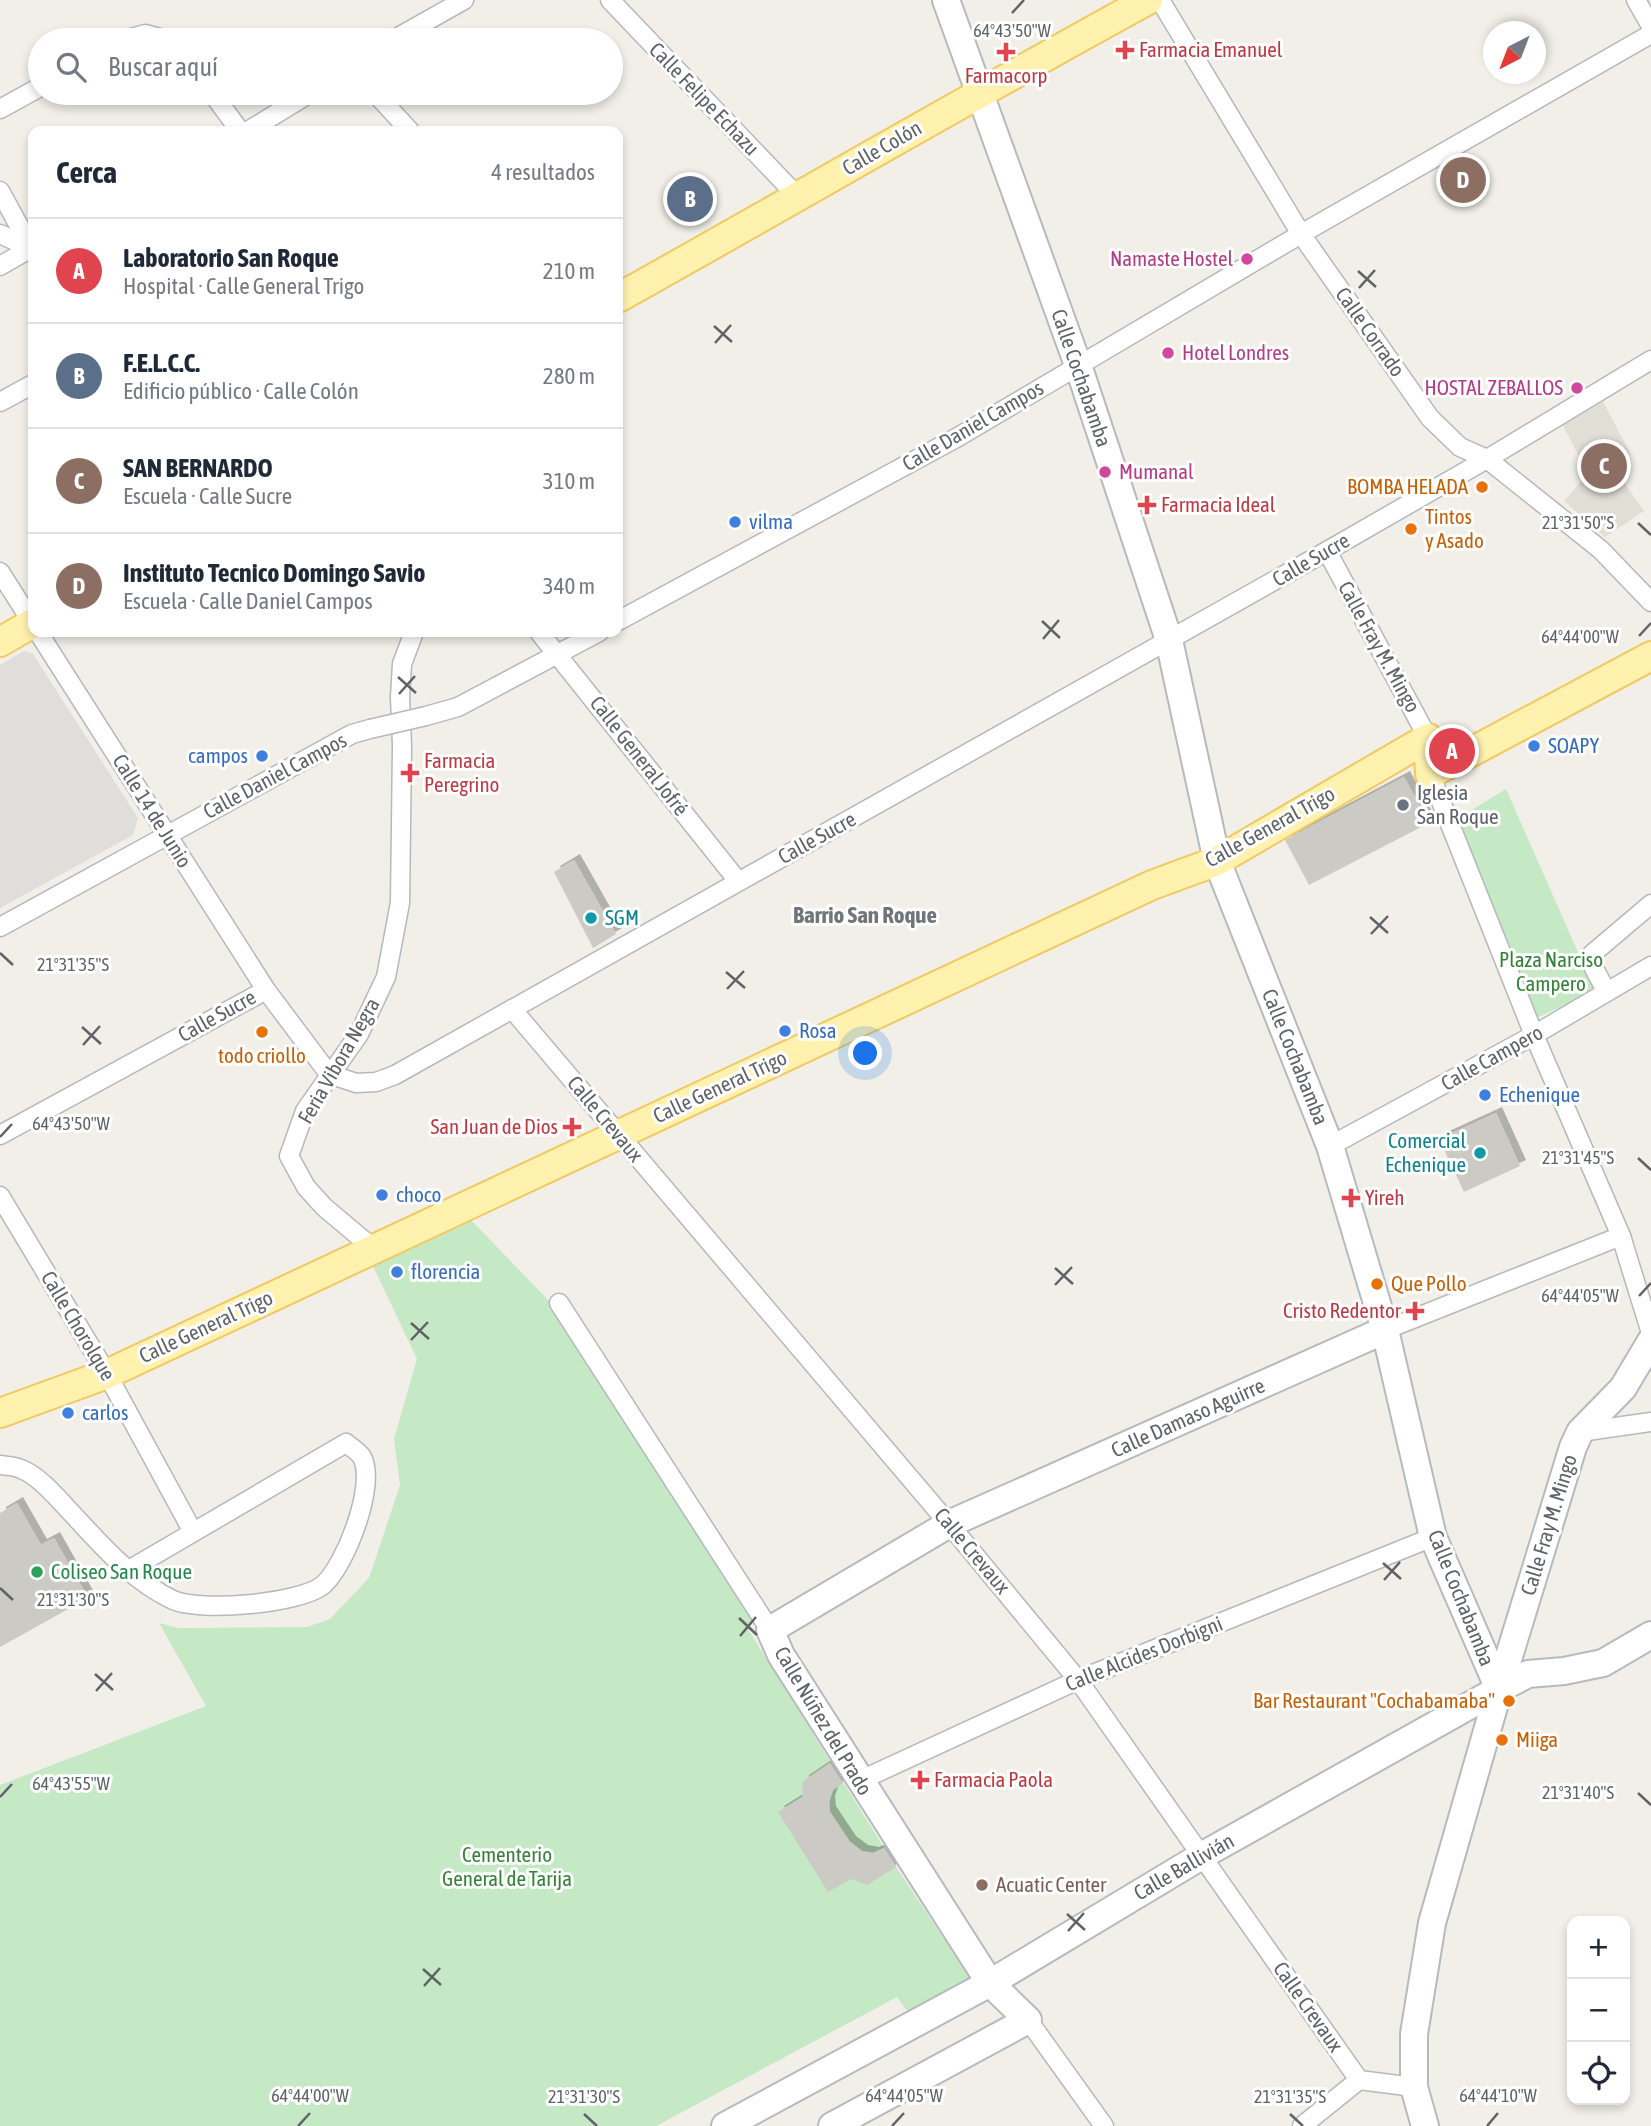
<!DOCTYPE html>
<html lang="es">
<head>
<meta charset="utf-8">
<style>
  :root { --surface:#fff; --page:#f2f2f3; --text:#1f2937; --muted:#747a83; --line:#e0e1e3; --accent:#ea4335 }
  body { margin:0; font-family:"Asap Condensed",sans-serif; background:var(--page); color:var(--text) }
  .controls { position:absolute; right:21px; bottom:21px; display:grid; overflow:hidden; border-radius:14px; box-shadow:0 4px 10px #0003 }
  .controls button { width:63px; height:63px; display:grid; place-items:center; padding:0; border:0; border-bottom:2px solid var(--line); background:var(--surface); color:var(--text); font:35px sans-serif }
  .compass { position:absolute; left:1483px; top:21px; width:63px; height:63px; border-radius:50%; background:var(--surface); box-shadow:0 4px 10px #0003; rotate:222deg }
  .you { position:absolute; left:866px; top:1054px; width:24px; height:24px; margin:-18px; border:5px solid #fff; border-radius:50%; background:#1a73e8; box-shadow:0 0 0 10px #1a73e833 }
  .badge { display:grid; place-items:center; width:46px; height:46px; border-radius:50%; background:var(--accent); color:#fff; font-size:23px; font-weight:700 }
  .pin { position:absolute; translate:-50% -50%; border:4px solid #fff; box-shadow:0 2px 7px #0006 }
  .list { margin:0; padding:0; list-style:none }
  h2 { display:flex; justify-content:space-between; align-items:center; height:91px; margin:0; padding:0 28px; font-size:30px }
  h2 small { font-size:23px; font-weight:400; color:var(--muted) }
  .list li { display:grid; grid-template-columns:46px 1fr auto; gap:21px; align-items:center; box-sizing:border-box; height:105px; padding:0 28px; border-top:2px solid var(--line) }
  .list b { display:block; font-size:26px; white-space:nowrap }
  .list p { margin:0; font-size:23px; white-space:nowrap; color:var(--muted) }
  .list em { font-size:23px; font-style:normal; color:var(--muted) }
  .icon { flex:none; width:38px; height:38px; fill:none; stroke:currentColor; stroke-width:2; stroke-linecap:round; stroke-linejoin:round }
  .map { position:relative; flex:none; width:1651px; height:2126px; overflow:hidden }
  .search { position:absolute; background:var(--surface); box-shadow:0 4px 10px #0003; left:28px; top:28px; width:595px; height:77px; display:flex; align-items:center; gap:18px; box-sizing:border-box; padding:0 24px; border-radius:38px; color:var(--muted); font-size:26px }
  .panel { position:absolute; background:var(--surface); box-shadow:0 4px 10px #0003; left:28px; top:126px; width:595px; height:511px; border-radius:14px }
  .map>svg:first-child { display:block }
  .industrial { fill:#e0deda }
  .education { fill:#e1ded6 }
  .green { fill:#c5e8c5 }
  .building { fill:#cccac5; filter:url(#shadow) }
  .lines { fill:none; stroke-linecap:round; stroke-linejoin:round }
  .street-casing { stroke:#b5b8bc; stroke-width:21 }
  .secondary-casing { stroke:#b6babf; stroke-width:30 }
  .primary-casing { stroke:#f2c960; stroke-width:32 }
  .street { stroke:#fff; stroke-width:18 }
  .secondary { stroke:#fff; stroke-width:26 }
  .primary { stroke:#fff2af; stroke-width:28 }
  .street-bridge-casing { stroke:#b5b8bc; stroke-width:21; stroke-linecap:butt }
  .street-bridge { stroke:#fff; stroke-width:18 }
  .ticks { fill:none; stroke:#5f6368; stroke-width:2.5 }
  .health-dot { fill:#e0444e; stroke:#fff; stroke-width:2.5 }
  .hotel-dot { fill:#d1479c; stroke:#fff; stroke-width:2.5 }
  .food-dot { fill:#e8710a; stroke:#fff; stroke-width:2.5 }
  .shop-dot { fill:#3f7fe0; stroke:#fff; stroke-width:2.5 }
  .worship-dot { fill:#6b7280; stroke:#fff; stroke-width:2.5 }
  .culture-dot { fill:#0f9aa8; stroke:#fff; stroke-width:2.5 }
  .leisure-dot { fill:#2e9e5b; stroke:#fff; stroke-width:2.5 }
  .education-dot { fill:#8d6e63; stroke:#fff; stroke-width:2.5 }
  .labels { text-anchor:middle; stroke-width:6; stroke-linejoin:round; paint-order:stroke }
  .health-label { font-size:21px; fill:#be3a42; stroke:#fff; text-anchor:start }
  .street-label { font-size:21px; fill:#5f6368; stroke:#fff }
  .hotel-label { font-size:21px; fill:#b23c85; stroke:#fff; text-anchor:end }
  .food-label { font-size:21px; fill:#c56008; stroke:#fff; text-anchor:start }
  .shop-label { font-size:21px; fill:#366cbe; stroke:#fff; text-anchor:start }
  .worship-label { font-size:21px; fill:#5b616d; stroke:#fff; text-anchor:start }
  .culture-label { font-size:21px; fill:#0d838f; stroke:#fff; text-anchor:start }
  .park-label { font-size:21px; fill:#348238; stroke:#fff }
  .leisure-label { font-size:21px; fill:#27864d; stroke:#fff; text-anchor:start }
  .education-label { font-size:21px; fill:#785e54; stroke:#fff; text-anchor:start }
  .neighbourhood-label { font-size:23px; font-weight:bold; fill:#70757a; stroke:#fff }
  .ticks-label { font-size:18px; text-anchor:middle; fill:#5f6368; stroke:#fff; stroke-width:6; stroke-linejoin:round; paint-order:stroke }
</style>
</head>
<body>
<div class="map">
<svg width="1651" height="2126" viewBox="0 0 1651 2126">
  <defs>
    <filter id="shadow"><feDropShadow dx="6" dy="-6" stdDeviation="0" flood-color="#0004"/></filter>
  </defs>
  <rect width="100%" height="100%" fill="#f1efe8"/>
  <path class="industrial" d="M 24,651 L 33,654 L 138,818 L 133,835 L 0,908 L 0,665 Z"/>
  <path class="education" d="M 1603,402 L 1629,451 L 1631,461 L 1616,471 L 1644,511 L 1605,537 L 1564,501 L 1588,473 L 1562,424 Z"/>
  <g class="green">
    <path d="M 1506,789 L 1595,991 L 1534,1019 L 1457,819 Z"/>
    <path d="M 471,1220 L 551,1303 L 754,1620 L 746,1626 L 896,1867 L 970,1978 L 909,2013 L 897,1997 L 656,2126 L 0,2126 L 0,1785 L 206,1706 L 159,1623 L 178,1628 L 307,1627 L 330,1619 L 369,1578 L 400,1485 L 394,1439 L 417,1359 L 373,1266 Z"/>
  </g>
  <g class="building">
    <path d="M 1404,777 L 1429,823 L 1309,885 L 1285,840 Z"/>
    <path d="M 574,860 L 616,934 L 593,948 L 554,872 Z"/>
    <path d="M 1496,1113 L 1520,1166 L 1464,1192 L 1439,1139 Z"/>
    <path d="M 17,1503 L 41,1545 L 54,1538 L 88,1598 L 0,1647 L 0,1513 Z"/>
    <path d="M 830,1763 L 843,1783 L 833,1790 L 829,1802 L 830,1812 L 850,1842 L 862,1851 L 873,1853 L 884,1848 L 896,1867 L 867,1885 L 851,1879 L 828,1892 L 778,1812 L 802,1797 L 803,1781 Z"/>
  </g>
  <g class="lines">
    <defs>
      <g id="street">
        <path d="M 610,0 L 798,197"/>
        <path d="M 1160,0 L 1301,234 L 1430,418 L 1460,447 L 1487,459 L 1601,550 L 1651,602"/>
        <path d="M 1636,0 L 1651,26"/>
        <path d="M 124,40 L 145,34 L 167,40"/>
        <path d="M 393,40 L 464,0"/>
        <path d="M 212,93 L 240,131"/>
        <path d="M 375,93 L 410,131"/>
        <path d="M 0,109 L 40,87"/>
        <path d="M 248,131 L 310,93"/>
        <path d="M 0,191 L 31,248"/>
        <path d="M 0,234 L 33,249"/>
        <path d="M 0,266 L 33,247"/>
        <path d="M 0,402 L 33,384"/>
        <path d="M 1327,551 L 1428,738"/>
        <path d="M 0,572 L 33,624"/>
        <path d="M 618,621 L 958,437 L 1301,234 L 1651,34"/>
        <path d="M 38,632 L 266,990 L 329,1074 L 356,1083 L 376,1082 L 395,1075 L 1327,551 L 1487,459 L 1651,360"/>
        <path d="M 539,632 L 738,881"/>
        <path d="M 426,716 L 458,707 L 599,632"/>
        <path d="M 1430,774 L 1534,1035 L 1621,1236 L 1651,1333"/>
        <path d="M 0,927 L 352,734 L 370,729"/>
        <path d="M 1606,991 L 1594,968 L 1592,954 L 1651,904"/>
        <path d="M 512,1009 L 949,1524 L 1078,1680 L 1359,2080 L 1414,2087"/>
        <path d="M 0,1135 L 266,990"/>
        <path d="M 1330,1146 L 1534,1035 L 1651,966"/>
        <path d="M 0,1196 L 107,1374 L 193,1532"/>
        <path d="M 374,1249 L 324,1207 L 306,1187 L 289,1156 L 305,1111 L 359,1034 L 386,977 L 400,903 L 402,746 L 400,697 L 402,664 L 414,632"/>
        <path d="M 559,1303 L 770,1630"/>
        <path d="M 1385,1330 L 1621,1236"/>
        <path d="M 1580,1432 L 1651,1422"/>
        <path d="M 0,1465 C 7,1466 15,1466 21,1469 C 37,1475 54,1494 65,1506 C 98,1541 129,1579 173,1600 C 200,1612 300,1604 323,1585 C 345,1566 377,1485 362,1457 C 359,1452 351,1447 346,1443 L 127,1571"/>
        <path d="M 859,1781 L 1078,1680 L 1433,1537"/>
        <path d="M 1028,2020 L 1104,2126"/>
        <path d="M 1302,2126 L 1359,2080"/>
      </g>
      <g id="secondary">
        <path d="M 946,0 L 1078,365 L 1169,640 L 1217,861 L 1330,1146 L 1385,1330 L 1433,1537 L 1499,1689"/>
        <path d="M 725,2126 L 990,1983 L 1203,1855 L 1499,1689 L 1528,1674 L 1564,1671 L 1603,1663 L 1651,1635"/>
        <path d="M 832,2126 L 1028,2020 L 990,1983 L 781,1655 L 770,1630 L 949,1524 L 1385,1330"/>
        <path d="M 1425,2126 L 1414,2087 L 1414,2034 L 1432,1923 L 1499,1689 L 1573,1447 L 1580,1432 L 1623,1388 L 1651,1341"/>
      </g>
      <g id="primary">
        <path d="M 618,298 C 795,199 970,97 1148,0"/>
        <path d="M 0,642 L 33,623"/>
        <path d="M 0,1413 L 107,1374 L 1152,885 L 1217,861 L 1428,738 L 1430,774 L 1651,656"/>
      </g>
    </defs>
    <use href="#street" class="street-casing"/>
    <use href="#secondary" class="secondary-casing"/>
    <use href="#primary" class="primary-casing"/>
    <use href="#street" class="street"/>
    <use href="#secondary" class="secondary"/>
    <use href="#primary" class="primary"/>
    <defs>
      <path id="street-bridge" d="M 370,729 L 426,716"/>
    </defs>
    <use href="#street-bridge" class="street-bridge-casing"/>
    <use href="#street-bridge" class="street-bridge"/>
  </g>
  <path class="ticks" d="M 1012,13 L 1024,0M 1358,271 L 1376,287M 1359,288 L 1375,270M 714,326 L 732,342M 715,343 L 731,325M 1638,523 L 1651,535M 1042,621 L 1060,638M 1639,636 L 1651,623M 1043,639 L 1059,620M 398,677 L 416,693M 399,694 L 415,676M 1370,917 L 1388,933M 1371,934 L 1388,916M 0,953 L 13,965M 726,972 L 745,988M 727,989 L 744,971M 82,1027 L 101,1044M 83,1045 L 100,1026M 0,1137 L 12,1124M 1638,1158 L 1651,1170M 1055,1268 L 1073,1284M 1055,1285 L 1072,1267M 1639,1296 L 1651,1283M 411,1323 L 429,1339M 411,1340 L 428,1322M 1383,1563 L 1401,1579M 1384,1580 L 1400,1562M 0,1588 L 13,1600M 739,1618 L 757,1635M 740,1636 L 756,1617M 95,1674 L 113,1690M 96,1691 L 112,1673M 1638,1793 L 1651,1805M 0,1797 L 12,1784M 1067,1914 L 1085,1930M 1068,1931 L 1084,1913M 423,1969 L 441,1985M 424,1986 L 440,1968M 584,2114 L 597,2126M 1290,2114 L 1303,2126M 298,2126 L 310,2113M 892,2126 L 904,2113M 1487,2126 L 1498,2113"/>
  <g class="health-dot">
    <path d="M1121.5 39.5h7v7h7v7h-7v7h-7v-7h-7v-7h7z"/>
    <path d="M1002.5 41.5h7v7h7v7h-7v7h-7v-7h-7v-7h7z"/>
    <path d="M1143.5 494.5h7v7h7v7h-7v7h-7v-7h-7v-7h7z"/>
    <path d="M406.5 762.5h7v7h7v7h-7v7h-7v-7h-7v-7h7z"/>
    <path d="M568.5 1116.5h7v7h7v7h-7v7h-7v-7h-7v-7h7z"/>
    <path d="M1347.5 1187.5h7v7h7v7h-7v7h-7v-7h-7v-7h7z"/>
    <path d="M1411.5 1300.5h7v7h7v7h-7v7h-7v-7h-7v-7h7z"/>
    <path d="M916.5 1769.5h7v7h7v7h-7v7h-7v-7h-7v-7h7z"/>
  </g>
  <g class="hotel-dot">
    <circle cx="1247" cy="259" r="7"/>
    <circle cx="1168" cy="353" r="7"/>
    <circle cx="1577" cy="388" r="7"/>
    <circle cx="1105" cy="472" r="7"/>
  </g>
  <g class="food-dot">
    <circle cx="1482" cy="487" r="7"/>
    <circle cx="1411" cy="529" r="7"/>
    <circle cx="262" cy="1032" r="7"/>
    <circle cx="1377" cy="1284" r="7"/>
    <circle cx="1509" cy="1701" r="7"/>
    <circle cx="1502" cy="1740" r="7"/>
  </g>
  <g class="shop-dot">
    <circle cx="735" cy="522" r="7"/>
    <circle cx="1534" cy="746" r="7"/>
    <circle cx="262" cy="756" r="7"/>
    <circle cx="785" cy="1031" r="7"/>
    <circle cx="1485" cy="1095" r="7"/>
    <circle cx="382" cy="1195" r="7"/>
    <circle cx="397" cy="1272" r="7"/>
    <circle cx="68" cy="1413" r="7"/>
  </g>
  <circle class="worship-dot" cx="1403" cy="805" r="7"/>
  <g class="culture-dot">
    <circle cx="591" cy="918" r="7"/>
    <circle cx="1480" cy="1153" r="7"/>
  </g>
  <circle class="leisure-dot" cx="37" cy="1572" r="7"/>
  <circle class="education-dot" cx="982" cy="1885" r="7"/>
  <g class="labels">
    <g class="health-label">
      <text x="1139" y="57">Farmacia Emanuel</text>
      <text x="1006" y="83" text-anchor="middle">Farmacorp</text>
      <text x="1161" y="512">Farmacia Ideal</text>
      <text x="424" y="768">Farmacia<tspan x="424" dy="24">Peregrino</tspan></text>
      <text x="558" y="1134" text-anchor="end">San Juan de Dios</text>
      <text x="1365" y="1205">Yireh</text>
      <text x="1401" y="1318" text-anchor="end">Cristo Redentor</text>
      <text x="934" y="1787">Farmacia Paola</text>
    </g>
    <g class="street-label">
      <text transform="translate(704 99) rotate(46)" y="7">Calle Felipe Echazu</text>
      <text transform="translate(882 148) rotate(-30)" y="7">Calle Colón</text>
      <text transform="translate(1370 332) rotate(55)" y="7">Calle Corrado</text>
      <text transform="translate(1081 378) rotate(71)" y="7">Calle Cochabamba</text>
      <text transform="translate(973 426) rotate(-30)" y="7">Calle Daniel Campos</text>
      <text transform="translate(1311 560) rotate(-30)" y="7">Calle Sucre</text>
      <text transform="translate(1379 647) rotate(61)" y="7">Calle Fray M. Mingo</text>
      <text transform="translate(639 756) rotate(52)" y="7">Calle General Jofré</text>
      <text transform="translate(275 776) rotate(-28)" y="7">Calle Daniel Campos</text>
      <text transform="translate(152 811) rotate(58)" y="7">Calle 14 de Junio</text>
      <text transform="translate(1270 827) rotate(-29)" y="7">Calle General Trigo</text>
      <text transform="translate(817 838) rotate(-29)" y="7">Calle Sucre</text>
      <text transform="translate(217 1016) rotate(-29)" y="7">Calle Sucre</text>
      <text transform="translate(1295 1057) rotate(68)" y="7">Calle Cochabamba</text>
      <text transform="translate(1492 1058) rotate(-29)" y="7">Calle Campero</text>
      <text transform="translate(339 1061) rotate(-60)" y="7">Feria Vibora Negra</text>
      <text transform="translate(720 1087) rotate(-25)" y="7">Calle General Trigo</text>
      <text transform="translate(605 1119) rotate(50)" y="7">Calle Crevaux</text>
      <text transform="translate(78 1326) rotate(59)" y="7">Calle Chorolque</text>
      <text transform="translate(206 1327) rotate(-25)" y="7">Calle General Trigo</text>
      <text transform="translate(1188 1418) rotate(-24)" y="7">Calle Damaso Aguirre</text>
      <text transform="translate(1549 1525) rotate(-73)" y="7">Calle Fray M. Mingo</text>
      <text transform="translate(972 1551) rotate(50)" y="7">Calle Crevaux</text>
      <text transform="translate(1461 1598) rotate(68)" y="7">Calle Cochabamba</text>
      <text transform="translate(1144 1654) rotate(-22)" y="7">Calle Alcides Dorbigni</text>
      <text transform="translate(823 1721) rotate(59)" y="7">Calle Núñez del Prado</text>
      <text transform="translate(1184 1867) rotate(-30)" y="7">Calle Ballivián</text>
      <text transform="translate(1308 2007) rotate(55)" y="7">Calle Crevaux</text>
    </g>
    <g class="hotel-label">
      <text x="1233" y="266">Namaste Hostel</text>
      <text x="1182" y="360" text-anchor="start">Hotel Londres</text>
      <text x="1563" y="395">HOSTAL ZEBALLOS</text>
      <text x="1119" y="479" text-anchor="start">Mumanal</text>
    </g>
    <g class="food-label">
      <text x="1468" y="494" text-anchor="end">BOMBA HELADA</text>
      <text x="1425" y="524">Tintos<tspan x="1425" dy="24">y Asado</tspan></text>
      <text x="262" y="1063" text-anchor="middle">todo criollo</text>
      <text x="1391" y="1291">Que Pollo</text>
      <text x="1495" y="1708" text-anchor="end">Bar Restaurant "Cochabamaba"</text>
      <text x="1516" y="1747">Miiga</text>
    </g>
    <g class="shop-label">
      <text x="749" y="529">vilma</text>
      <text x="1548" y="753">SOAPY</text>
      <text x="248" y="763" text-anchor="end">campos</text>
      <text x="799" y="1038">Rosa</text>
      <text x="1499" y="1102">Echenique</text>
      <text x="396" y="1202">choco</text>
      <text x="411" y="1279">florencia</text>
      <text x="82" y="1420">carlos</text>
    </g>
    <g class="worship-label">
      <text x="1417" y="800">Iglesia<tspan x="1417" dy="24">San Roque</tspan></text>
    </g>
    <g class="culture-label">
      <text x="605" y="925">SGM</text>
      <text x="1466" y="1148" text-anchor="end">Comercial<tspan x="1466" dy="24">Echenique</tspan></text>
    </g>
    <g class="park-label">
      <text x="1551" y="967">Plaza Narciso<tspan x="1551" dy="24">Campero</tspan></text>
      <text x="507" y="1862">Cementerio<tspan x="507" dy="24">General de Tarija</tspan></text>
    </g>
    <g class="leisure-label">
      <text x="51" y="1579">Coliseo San Roque</text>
    </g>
    <g class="education-label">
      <text x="996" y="1892">Acuatic Center</text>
    </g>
    <g class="neighbourhood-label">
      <text x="865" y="923">Barrio San Roque</text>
    </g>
  </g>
  <g class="ticks-label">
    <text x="1012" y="37">64°43'50"W</text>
    <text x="1578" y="529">21°31'50"S</text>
    <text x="1580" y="643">64°44'00"W</text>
    <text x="73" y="971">21°31'35"S</text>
    <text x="71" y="1130">64°43'50"W</text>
    <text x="1578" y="1164">21°31'45"S</text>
    <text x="1580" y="1302">64°44'05"W</text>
    <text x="73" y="1606">21°31'30"S</text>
    <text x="71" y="1790">64°43'55"W</text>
    <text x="1578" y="1799">21°31'40"S</text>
    <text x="310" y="2102">64°44'00"W</text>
    <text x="904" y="2102">64°44'05"W</text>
    <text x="1498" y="2102">64°44'10"W</text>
    <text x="584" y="2103">21°31'30"S</text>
    <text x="1290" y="2103">21°31'35"S</text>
  </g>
</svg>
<div class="controls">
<button>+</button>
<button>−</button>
<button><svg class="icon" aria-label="locate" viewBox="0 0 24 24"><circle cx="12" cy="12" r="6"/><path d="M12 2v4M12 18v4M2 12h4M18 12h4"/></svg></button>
</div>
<svg class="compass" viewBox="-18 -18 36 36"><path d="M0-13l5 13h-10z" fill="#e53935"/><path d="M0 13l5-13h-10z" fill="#747a83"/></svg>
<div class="you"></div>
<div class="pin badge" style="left:1452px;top:751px;background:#e0444e">A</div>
<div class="pin badge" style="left:690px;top:199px;background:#5c6f8a">B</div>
<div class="pin badge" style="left:1604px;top:466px;background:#8d6e63">C</div>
<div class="pin badge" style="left:1463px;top:180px;background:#8d6e63">D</div>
<div class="search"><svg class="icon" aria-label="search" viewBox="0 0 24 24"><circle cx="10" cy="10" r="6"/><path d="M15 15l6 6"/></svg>Buscar aquí</div>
<section class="panel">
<h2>Cerca<small>4 resultados</small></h2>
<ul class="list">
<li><span class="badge" style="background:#e0444e">A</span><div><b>Laboratorio San Roque</b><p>Hospital · Calle General Trigo</p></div><em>210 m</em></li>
<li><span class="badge" style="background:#5c6f8a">B</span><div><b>F.E.L.C.C.</b><p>Edificio público · Calle Colón</p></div><em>280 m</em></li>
<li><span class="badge" style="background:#8d6e63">C</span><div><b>SAN BERNARDO</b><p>Escuela · Calle Sucre</p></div><em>310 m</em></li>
<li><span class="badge" style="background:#8d6e63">D</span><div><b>Instituto Tecnico Domingo Savio</b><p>Escuela · Calle Daniel Campos</p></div><em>340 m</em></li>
</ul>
</section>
</div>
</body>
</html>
